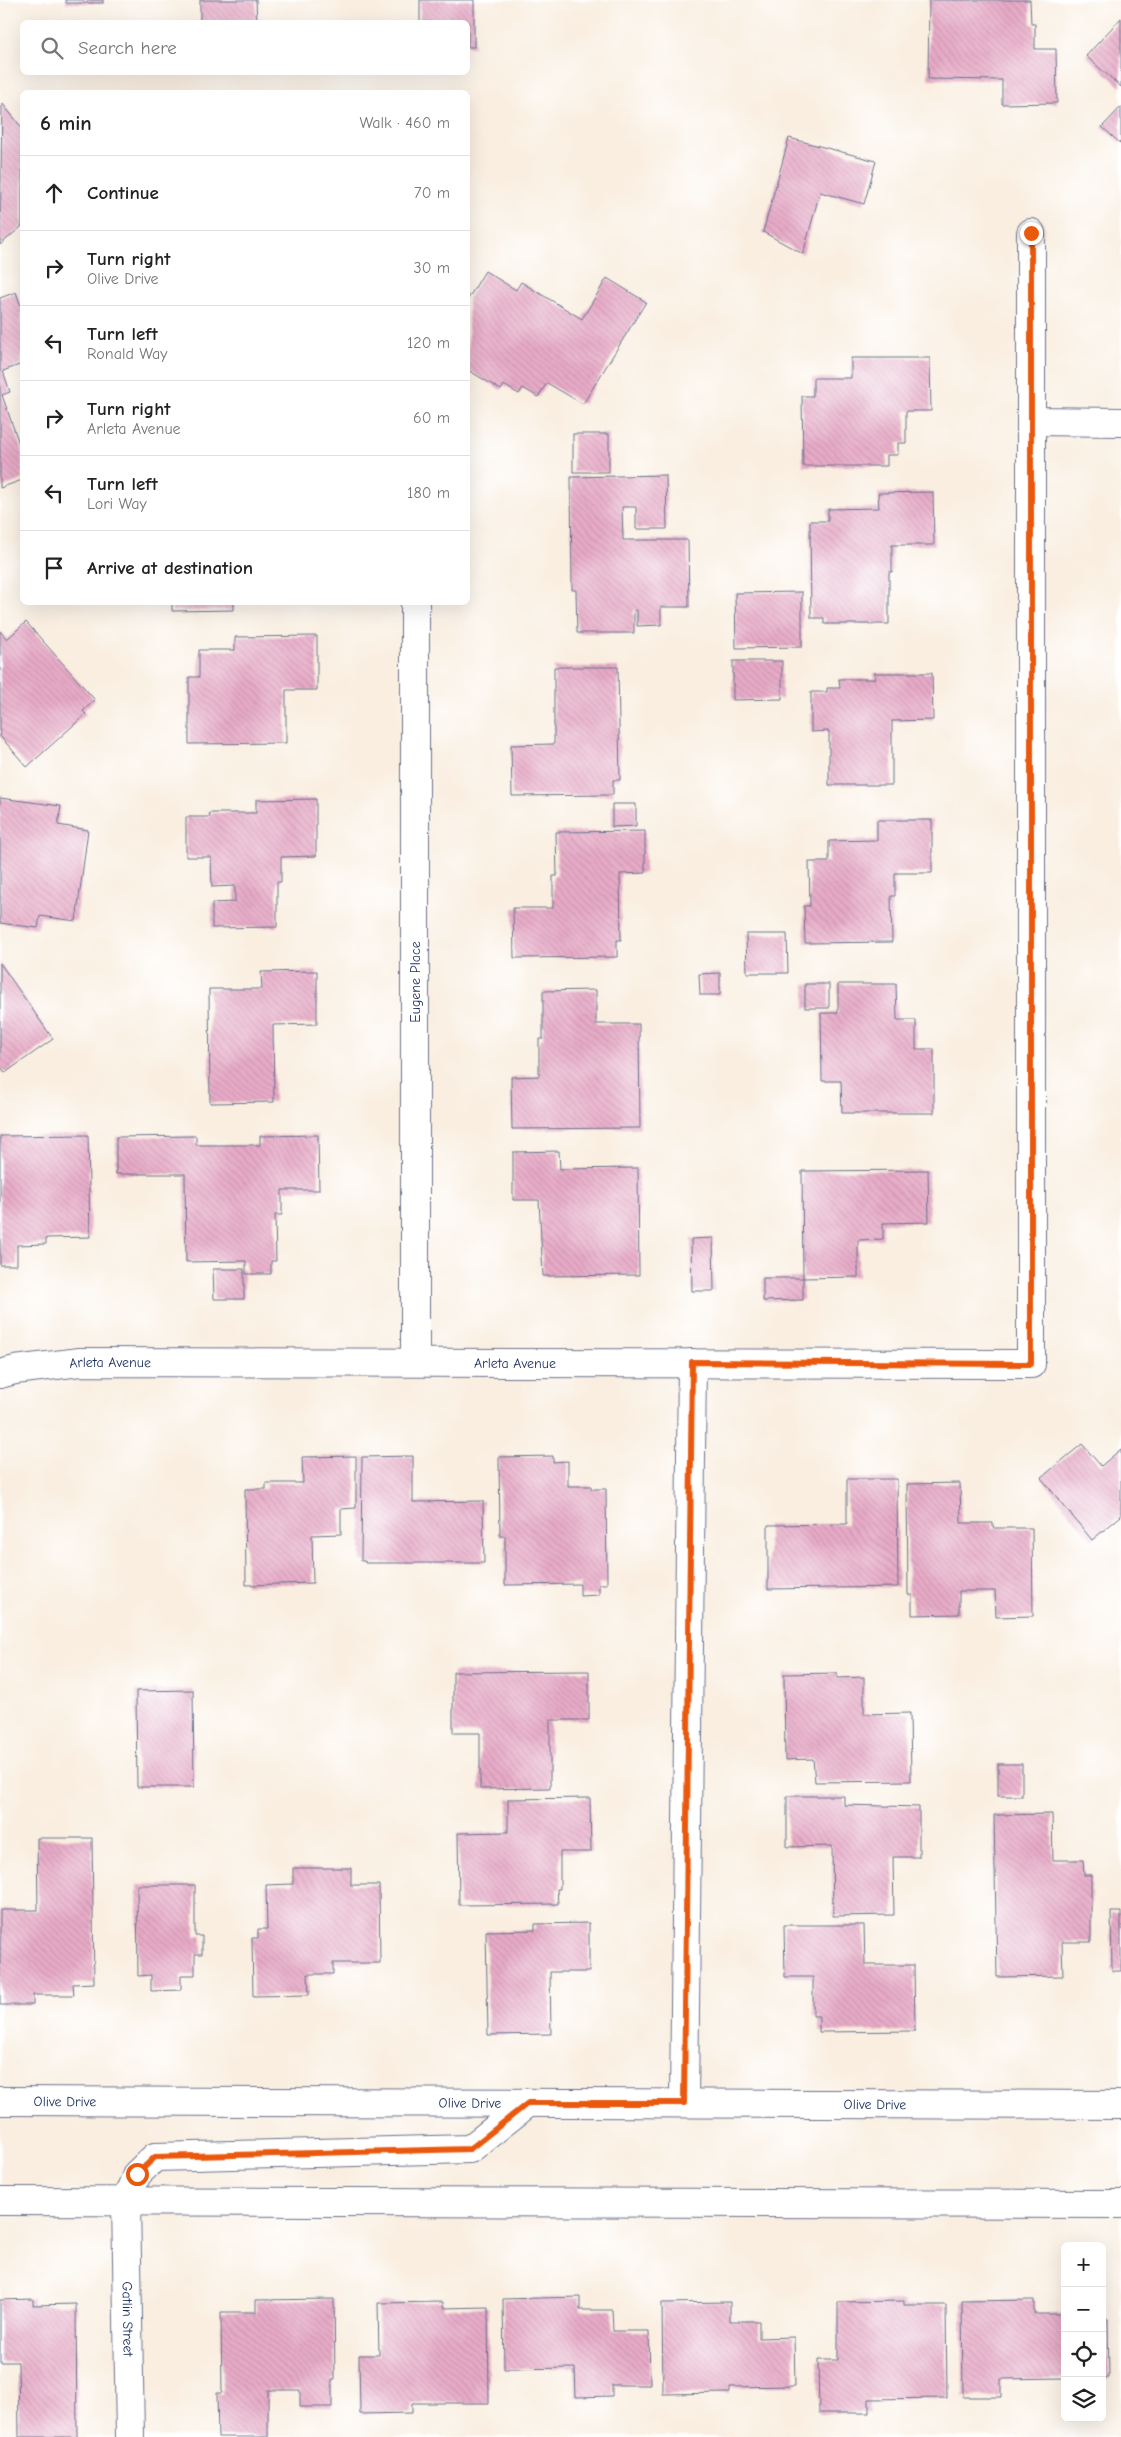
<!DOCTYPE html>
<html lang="en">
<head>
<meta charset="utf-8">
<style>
  :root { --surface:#fff; --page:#f6f6f6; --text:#222; --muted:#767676; --line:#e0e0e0 }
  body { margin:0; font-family:"Comic Neue",sans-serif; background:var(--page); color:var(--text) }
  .controls { position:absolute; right:15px; bottom:15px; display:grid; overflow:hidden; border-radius:8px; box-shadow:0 5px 20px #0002 }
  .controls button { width:45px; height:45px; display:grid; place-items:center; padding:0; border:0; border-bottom:1px solid var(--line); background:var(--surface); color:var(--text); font:25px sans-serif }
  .stop { position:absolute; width:15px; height:15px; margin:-11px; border:4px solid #ea580c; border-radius:50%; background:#fff }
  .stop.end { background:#ea580c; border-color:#fff; box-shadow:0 1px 5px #0008 }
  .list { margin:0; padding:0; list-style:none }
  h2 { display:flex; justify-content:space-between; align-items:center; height:65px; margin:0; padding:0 20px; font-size:21px }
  h2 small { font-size:16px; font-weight:400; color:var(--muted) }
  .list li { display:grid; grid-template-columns:32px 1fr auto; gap:15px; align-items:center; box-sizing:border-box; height:75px; padding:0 20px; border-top:1px solid var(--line) }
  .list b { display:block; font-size:19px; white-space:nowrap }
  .list p { margin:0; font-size:16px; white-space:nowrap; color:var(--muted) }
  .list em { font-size:16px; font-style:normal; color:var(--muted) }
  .icon { flex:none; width:28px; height:28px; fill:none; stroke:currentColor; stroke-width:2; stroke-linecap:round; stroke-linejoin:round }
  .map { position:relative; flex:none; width:1121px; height:2437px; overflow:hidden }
  .search { position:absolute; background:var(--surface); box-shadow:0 5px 20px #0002; left:20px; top:20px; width:450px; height:55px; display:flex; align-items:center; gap:12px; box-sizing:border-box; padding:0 18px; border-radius:8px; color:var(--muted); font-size:19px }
  .panel { position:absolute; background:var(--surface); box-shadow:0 5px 20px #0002; left:20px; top:90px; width:450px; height:515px; border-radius:8px }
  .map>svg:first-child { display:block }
  .building { fill:url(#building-back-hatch) }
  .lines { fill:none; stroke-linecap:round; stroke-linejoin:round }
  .minor-casing { stroke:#69728c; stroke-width:30 }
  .major-casing { stroke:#69728c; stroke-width:30 }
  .minor { stroke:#fff; stroke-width:28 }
  .major { stroke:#fff; stroke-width:28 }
  .route { stroke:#ea580c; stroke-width:6 }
  .labels { text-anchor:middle; stroke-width:4; stroke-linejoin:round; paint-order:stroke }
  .street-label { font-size:14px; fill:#1b2f5e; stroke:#fff }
</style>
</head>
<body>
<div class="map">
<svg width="1121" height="2437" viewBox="0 0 1121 2437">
  <defs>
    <pattern id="building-back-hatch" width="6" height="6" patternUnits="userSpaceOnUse" patternTransform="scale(1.25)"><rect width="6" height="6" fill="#e8abc7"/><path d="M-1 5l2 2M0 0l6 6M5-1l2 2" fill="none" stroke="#c693ad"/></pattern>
  </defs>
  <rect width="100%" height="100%" fill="#fff"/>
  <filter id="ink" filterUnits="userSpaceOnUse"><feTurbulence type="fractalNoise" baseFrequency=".02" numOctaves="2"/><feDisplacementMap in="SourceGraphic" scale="10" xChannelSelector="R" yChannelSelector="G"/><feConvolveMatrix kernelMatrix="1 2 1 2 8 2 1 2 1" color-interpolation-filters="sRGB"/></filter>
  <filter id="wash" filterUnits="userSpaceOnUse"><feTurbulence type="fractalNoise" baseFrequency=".0096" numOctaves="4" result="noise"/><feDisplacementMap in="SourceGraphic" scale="20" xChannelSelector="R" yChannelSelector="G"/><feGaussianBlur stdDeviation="1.12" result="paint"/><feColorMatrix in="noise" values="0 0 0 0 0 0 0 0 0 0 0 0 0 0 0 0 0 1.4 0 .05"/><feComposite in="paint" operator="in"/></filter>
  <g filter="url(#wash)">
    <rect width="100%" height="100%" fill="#f9eee0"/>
    <g id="blocks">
      <g class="building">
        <rect x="66" y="0" width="37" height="3"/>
        <path d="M 200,0 L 256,0 L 257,22 L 200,22 Z"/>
        <path d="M 420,0 L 474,0 L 474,47 L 468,47 L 468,22 L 420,22 Z"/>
        <path d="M 929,0 L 1030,0 L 1031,24 L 1035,24 L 1035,49 L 1056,49 L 1057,103 L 1002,104 L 1002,80 L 928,79 Z"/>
        <path d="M 1121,18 L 1121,87 L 1086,56 Z"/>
        <path d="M 2,103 L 22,128 L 22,226 L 0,245 Z"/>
        <path d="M 1121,107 L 1121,144 L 1102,127 Z"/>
        <path d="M 789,138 L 876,161 L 864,204 L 820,192 L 803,254 L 763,232 Z"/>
        <path d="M 485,271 L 516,290 L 521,282 L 582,319 L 607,278 L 646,302 L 583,404 L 547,383 L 538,397 L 523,388 L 519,394 L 504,385 L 501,390 L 468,370 L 468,299 Z"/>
        <path d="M 16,292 L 22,309 L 22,364 L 3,371 L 10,392 L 2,395 L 22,452 L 22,480 L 0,488 L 0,298 Z"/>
        <path d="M 851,358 L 930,358 L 931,411 L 906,411 L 906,443 L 898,443 L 898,455 L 887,455 L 887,466 L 803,466 L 802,396 L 813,396 L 813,378 L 851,378 Z"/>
        <rect x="573" y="434" width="36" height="38"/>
        <path d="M 666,475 L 667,529 L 636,529 L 636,507 L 622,507 L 623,540 L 688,540 L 689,607 L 661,607 L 661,625 L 637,626 L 637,610 L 634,610 L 634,633 L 577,633 L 576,590 L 572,590 L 571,477 Z"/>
        <path d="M 933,492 L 934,545 L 892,545 L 892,572 L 889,572 L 889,624 L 824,624 L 824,618 L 811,618 L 810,521 L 828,521 L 828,509 L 879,508 L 878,493 Z"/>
        <path d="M 802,592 L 802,647 L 736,648 L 735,593 Z"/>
        <path d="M 172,602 L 234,602 L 234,610 L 172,611 Z"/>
        <path d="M 26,622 L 95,700 L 83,711 L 86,714 L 27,767 L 0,736 L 0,631 L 7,639 Z"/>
        <path d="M 317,636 L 317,690 L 286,690 L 286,743 L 189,744 L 189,677 L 199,677 L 199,650 L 235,650 L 235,637 Z"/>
        <path d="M 733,661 L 782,661 L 782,699 L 733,700 Z"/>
        <path d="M 554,667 L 618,667 L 620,780 L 613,780 L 613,795 L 512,796 L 511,745 L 554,744 Z"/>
        <path d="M 874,673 L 932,673 L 933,720 L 892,721 L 892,785 L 829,785 L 829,731 L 811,732 L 811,692 L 827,692 L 827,688 L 840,688 L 839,679 L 875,679 Z"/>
        <path d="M 0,798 L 61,806 L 58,825 L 88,830 L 76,921 L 40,916 L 38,928 L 0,923 Z"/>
        <path d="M 316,799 L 316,856 L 281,857 L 281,882 L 277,882 L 277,927 L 212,928 L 212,903 L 235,902 L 235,886 L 212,887 L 211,857 L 186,857 L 186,817 L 210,817 L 209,813 L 256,813 L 256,800 Z"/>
        <path d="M 612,804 L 636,804 L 636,826 L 612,827 Z"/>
        <path d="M 877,820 L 932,820 L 932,873 L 895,873 L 895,896 L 891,896 L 892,942 L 805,943 L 804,906 L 810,906 L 809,862 L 829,862 L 829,841 L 877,840 Z"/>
        <path d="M 645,831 L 645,873 L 620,874 L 621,940 L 617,940 L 617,957 L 514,958 L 513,908 L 553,908 L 553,876 L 557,876 L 556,832 Z"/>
        <path d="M 746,934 L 787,934 L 788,973 L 747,973 Z"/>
        <path d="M 0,963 L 53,1039 L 5,1073 L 0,1065 Z"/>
        <path d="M 317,971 L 317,1024 L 273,1025 L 274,1102 L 210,1103 L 209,989 L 262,989 L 261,972 Z"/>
        <path d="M 720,973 L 720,995 L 700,995 L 699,974 Z"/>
        <rect x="805" y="984" width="24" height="24"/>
        <path d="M 838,984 L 896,984 L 897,1020 L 916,1020 L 916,1049 L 934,1049 L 934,1113 L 842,1113 L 841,1081 L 822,1081 L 821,1013 L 838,1013 Z"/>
        <path d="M 596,990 L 596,1024 L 639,1024 L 640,1128 L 512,1129 L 511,1077 L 539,1076 L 539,1039 L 543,1039 L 543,991 Z"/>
        <path d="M 88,1135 L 90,1237 L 46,1238 L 46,1244 L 17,1245 L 17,1265 L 0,1265 L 0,1136 Z"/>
        <path d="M 318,1135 L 319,1190 L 282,1190 L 282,1215 L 275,1215 L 276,1261 L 271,1261 L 271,1274 L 246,1274 L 246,1261 L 186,1262 L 185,1174 L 116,1174 L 116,1137 L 196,1136 L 196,1145 L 260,1145 L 260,1136 Z"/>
        <path d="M 559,1151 L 560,1169 L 638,1168 L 639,1275 L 543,1276 L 539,1200 L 513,1200 L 513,1152 Z"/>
        <path d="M 928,1170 L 929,1222 L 883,1223 L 883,1239 L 858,1240 L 858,1277 L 803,1278 L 802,1171 Z"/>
        <path d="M 713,1238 L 714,1291 L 692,1291 L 691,1239 Z"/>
        <path d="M 213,1269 L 244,1269 L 244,1299 L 214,1299 Z"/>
        <path d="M 763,1278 L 803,1278 L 803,1300 L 763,1301 Z"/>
        <path d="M 1082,1444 L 1101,1466 L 1121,1449 L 1121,1516 L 1092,1540 L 1041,1478 Z"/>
        <path d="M 356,1456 L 356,1508 L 341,1509 L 341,1534 L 312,1535 L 313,1583 L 246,1585 L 245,1489 L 266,1489 L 266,1483 L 303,1483 L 302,1457 Z"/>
        <path d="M 413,1456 L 413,1502 L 483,1501 L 484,1563 L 365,1563 L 365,1561 L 361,1561 L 362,1457 Z"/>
        <path d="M 553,1456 L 553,1462 L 568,1461 L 568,1486 L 591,1486 L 591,1489 L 606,1489 L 607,1584 L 599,1584 L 599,1595 L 580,1596 L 580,1584 L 505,1585 L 505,1536 L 500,1536 L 499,1457 Z"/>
        <path d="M 847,1479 L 897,1479 L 898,1587 L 768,1589 L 768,1525 L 847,1524 Z"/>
        <path d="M 960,1483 L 961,1523 L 993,1523 L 993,1528 L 1032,1528 L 1033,1616 L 996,1617 L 995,1591 L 959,1591 L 959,1614 L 912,1615 L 912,1595 L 908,1595 L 907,1484 Z"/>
        <path d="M 589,1671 L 589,1720 L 550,1720 L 550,1788 L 480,1789 L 480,1733 L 453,1733 L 453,1672 Z"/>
        <path d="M 837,1673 L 837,1678 L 864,1677 L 864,1714 L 910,1713 L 911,1781 L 815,1782 L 813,1759 L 785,1760 L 784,1674 Z"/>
        <path d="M 193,1690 L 194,1787 L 137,1787 L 136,1691 Z"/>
        <rect x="998" y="1764" width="24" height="32"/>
        <path d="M 787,1796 L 844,1796 L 844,1805 L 919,1807 L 919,1857 L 893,1857 L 894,1915 L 833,1916 L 832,1846 L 787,1847 Z"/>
        <path d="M 590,1798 L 591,1852 L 560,1852 L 560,1889 L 557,1889 L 558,1904 L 459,1905 L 458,1833 L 508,1832 L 508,1799 Z"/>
        <path d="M 1052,1814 L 1053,1860 L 1083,1860 L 1084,1875 L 1091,1875 L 1091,1942 L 1062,1942 L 1063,1976 L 997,1977 L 994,1815 Z"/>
        <path d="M 37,1838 L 92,1838 L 94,1983 L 73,1984 L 74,1995 L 33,1995 L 33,2005 L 0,2005 L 0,1910 L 38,1910 Z"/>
        <path d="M 293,1868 L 351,1868 L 351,1885 L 379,1885 L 380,1963 L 333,1963 L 333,1974 L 308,1974 L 309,1995 L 253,1996 L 252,1938 L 258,1938 L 258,1929 L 267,1929 L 266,1885 L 293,1884 Z"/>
        <path d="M 137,1885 L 195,1885 L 195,1936 L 202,1936 L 202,1954 L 195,1954 L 195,1975 L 181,1975 L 181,1990 L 151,1991 L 151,1975 L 138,1976 Z"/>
        <path d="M 1111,1912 L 1121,1912 L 1121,1971 L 1112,1971 Z"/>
        <path d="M 589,1923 L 589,1972 L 550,1972 L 551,2034 L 488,2035 L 486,1931 L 535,1930 L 535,1924 Z"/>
        <path d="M 784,1925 L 864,1925 L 865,1965 L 914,1965 L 915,2031 L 819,2032 L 819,2016 L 813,2016 L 813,1977 L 785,1977 Z"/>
        <path d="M 580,2297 L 580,2310 L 612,2310 L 613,2331 L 649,2331 L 650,2385 L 612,2385 L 612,2396 L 576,2397 L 575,2368 L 504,2369 L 503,2299 Z"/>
        <path d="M 33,2299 L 33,2305 L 76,2304 L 77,2437 L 19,2437 L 18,2362 L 0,2362 L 0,2300 Z"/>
        <path d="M 334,2299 L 335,2379 L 332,2379 L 332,2407 L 300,2407 L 300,2390 L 268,2390 L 268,2437 L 218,2437 L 217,2393 L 222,2393 L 221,2312 L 256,2312 L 256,2300 Z"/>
        <path d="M 1034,2300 L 1034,2314 L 1065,2314 L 1065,2378 L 1001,2379 L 1001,2397 L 963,2397 L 962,2301 Z"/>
        <path d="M 904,2301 L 904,2305 L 946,2305 L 947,2398 L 869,2399 L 869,2413 L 819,2413 L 818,2360 L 838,2360 L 838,2302 Z"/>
        <path d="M 443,2302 L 443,2308 L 488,2307 L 489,2403 L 412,2403 L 412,2413 L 360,2414 L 359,2355 L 379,2355 L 378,2303 Z"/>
        <path d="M 730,2302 L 730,2321 L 759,2321 L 759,2338 L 794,2337 L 795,2386 L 730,2387 L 730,2393 L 663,2394 L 662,2303 Z"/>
        <path d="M 1102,2319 L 1108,2319 L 1109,2378 L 1102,2378 Z"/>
      </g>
    </g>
  </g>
  <g filter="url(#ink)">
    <use href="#blocks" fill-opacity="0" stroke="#69728c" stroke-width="1"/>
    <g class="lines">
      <defs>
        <g id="minor">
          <path d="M 1031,421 L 1121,422"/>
          <path d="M 415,602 L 415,1362"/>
          <path id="s1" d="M 0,1374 L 15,1370 L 80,1362 L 1031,1364 L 1031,233"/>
          <path d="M 684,2103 L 692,1363"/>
          <path id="s2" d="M 126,2201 L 130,2437"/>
        </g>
        <g id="major">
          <path id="s3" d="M 0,2101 L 1121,2105"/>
          <path d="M 0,2201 L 1121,2204"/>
          <path d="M 126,2201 L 137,2174 L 155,2157 L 470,2149 L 528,2103"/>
        </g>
      </defs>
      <use href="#minor" class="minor-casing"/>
      <use href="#major" class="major-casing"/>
      <use href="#minor" class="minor"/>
      <use href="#major" class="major"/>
    </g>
  </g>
  <g class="lines" filter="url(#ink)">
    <path class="route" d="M 137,2174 L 155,2157 L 470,2149 L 528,2103 L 684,2103 L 692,1362 L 1031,1364 L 1031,233"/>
  </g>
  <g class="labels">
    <g class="street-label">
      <text transform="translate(415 982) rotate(-90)" y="5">Eugene Place</text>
      <text dy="5" stroke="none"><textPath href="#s1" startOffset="516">Arleta Avenue</textPath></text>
      <text dy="5" stroke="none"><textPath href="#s1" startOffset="111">Arleta Avenue</textPath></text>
      <text dy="5" stroke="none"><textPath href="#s3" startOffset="65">Olive Drive</textPath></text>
      <text dy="5" stroke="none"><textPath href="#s3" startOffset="470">Olive Drive</textPath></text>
      <text dy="5" stroke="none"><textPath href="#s3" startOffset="875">Olive Drive</textPath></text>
      <text dy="5" stroke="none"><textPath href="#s2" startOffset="118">Gatlin Street</textPath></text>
    </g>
  </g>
</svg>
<div class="controls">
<button>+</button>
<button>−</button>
<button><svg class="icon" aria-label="locate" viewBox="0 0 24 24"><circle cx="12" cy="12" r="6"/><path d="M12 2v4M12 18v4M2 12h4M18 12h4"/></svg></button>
<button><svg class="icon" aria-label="layers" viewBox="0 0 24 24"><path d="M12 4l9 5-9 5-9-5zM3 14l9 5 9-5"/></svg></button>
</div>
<div class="stop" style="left:137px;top:2174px"></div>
<div class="stop end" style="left:1031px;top:233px"></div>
<div class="search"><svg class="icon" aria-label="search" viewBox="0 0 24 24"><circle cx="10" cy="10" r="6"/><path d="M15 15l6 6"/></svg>Search here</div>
<section class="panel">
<h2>6 min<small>Walk · 460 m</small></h2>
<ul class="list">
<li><svg class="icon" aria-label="ahead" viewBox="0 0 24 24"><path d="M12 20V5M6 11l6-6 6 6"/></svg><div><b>Continue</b></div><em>70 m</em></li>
<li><svg class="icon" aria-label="right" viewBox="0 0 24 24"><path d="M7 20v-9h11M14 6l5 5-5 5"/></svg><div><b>Turn right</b><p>Olive Drive</p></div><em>30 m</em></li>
<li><svg class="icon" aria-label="left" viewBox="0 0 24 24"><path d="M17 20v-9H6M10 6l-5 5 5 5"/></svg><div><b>Turn left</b><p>Ronald Way</p></div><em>120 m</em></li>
<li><svg class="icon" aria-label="right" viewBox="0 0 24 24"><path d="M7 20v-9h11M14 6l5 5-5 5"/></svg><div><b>Turn right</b><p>Arleta Avenue</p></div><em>60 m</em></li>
<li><svg class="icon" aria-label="left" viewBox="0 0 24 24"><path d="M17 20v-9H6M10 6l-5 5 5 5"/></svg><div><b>Turn left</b><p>Lori Way</p></div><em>180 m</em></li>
<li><svg class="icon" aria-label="arrive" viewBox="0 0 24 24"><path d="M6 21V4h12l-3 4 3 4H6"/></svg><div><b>Arrive at destination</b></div></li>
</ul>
</section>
</div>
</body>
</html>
